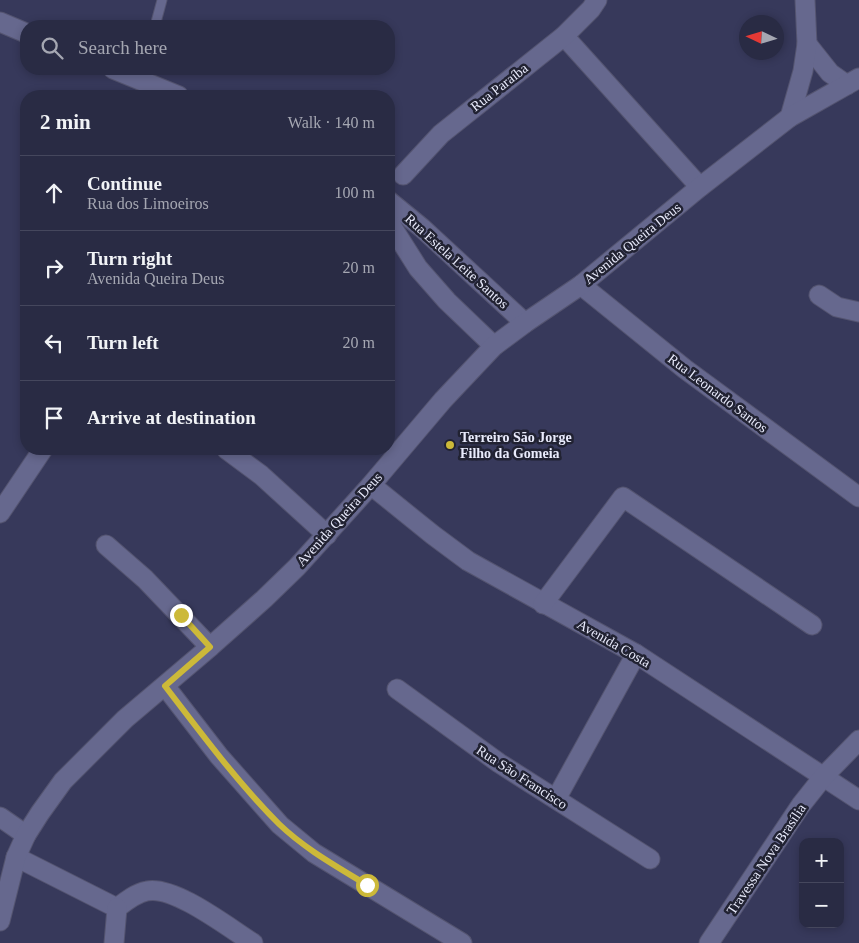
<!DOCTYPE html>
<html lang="en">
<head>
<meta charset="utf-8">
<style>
  :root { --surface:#292b44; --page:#35374f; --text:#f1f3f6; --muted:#a5a7b2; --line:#45475d }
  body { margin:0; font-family:"Times New Roman",serif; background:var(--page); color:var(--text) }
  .controls { position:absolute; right:15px; bottom:15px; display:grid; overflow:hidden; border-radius:10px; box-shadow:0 2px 8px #0003 }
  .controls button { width:45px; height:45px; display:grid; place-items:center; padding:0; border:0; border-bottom:1px solid var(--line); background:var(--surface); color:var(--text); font:25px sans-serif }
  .compass { position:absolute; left:739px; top:15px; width:45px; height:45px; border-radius:50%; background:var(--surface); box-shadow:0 2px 8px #0003; rotate:274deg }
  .stop { position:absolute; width:15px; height:15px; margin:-11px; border:4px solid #ccb939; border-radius:50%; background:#fff }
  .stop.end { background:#ccb939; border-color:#fff; box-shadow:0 1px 5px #0008 }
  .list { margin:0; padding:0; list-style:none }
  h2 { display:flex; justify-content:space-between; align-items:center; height:65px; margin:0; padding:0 20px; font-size:21px }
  h2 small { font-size:16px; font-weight:400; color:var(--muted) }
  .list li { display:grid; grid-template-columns:32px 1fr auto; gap:15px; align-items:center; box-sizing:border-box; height:75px; padding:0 20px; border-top:1px solid var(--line) }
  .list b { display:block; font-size:19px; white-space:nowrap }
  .list p { margin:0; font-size:16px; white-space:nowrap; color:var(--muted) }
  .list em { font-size:16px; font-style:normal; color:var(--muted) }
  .icon { flex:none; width:28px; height:28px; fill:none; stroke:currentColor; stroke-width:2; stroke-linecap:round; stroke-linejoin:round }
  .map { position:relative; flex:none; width:859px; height:943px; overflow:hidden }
  .search { position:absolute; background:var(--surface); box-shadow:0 2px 8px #0003; left:20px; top:20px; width:375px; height:55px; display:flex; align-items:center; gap:12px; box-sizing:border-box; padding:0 18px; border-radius:20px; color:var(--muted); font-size:19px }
  .panel { position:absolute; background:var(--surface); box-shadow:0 2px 8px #0003; left:20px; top:90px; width:375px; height:365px; border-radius:20px }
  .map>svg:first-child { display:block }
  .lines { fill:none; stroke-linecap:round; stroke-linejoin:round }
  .service-casing { stroke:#545470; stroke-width:11 }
  .minor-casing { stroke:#545470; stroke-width:21 }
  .service { stroke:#66688e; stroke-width:9 }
  .minor { stroke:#66688e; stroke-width:19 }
  .route { stroke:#ccb939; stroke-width:6 }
  .poi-dot { fill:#ccb939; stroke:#212232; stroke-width:2 }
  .labels { text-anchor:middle; stroke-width:5; stroke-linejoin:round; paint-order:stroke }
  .street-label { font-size:14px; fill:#e9ebfc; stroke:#212232 }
  .poi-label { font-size:14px; font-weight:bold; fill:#e9ebfc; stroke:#212232; text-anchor:start }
</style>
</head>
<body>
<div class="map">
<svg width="859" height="943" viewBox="0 0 859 943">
  <rect width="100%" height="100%" fill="#37395b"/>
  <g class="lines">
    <defs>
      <path id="service" d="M 155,26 L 162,0"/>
      <g id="minor">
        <path d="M 0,22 L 26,33"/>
        <path d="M 564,36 L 700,187"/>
        <path d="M 807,44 L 830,73 L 847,85"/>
        <path d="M 113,69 L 179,96"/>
        <path d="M 790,117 L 803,71 L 807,44 L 805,0"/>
        <path d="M 403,175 L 441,134 L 564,36 L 591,9 L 597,0"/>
        <path d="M 389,201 L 422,228 L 525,323"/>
        <path d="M 389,222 L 418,268 L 447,301 L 494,346"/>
        <path d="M 581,285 L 685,369 L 859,497"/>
        <path d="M 819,295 L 837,307 L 859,312"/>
        <path d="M 226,449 L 261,475 L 327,535"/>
        <path d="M 371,485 L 433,535 L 468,561 L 636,654 L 859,800"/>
        <path d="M 0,513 L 43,449"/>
        <path d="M 106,545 L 145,579 L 210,647"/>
        <path d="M 543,604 L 623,497 L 812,625"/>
        <path d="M 165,686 L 219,756 L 280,825 L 314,853 L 462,943"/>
        <path d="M 397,689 L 499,763 L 650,859"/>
        <path d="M 556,799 L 636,654"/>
        <path d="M 0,817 L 26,835"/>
        <path d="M 16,857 L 117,908"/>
        <path d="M 117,908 C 126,901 136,893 147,891 C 174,885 229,928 253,943"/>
        <path d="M 0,921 L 16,857 L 26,835 L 40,813 L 63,781 L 125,719 L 210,647 L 264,599 L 297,567 L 371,485 L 443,400 L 494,346 L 525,323 L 581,285 L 700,187 L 790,117 L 859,78"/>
        <path d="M 114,943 L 117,908"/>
        <path d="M 709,943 L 801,805 L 824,776 L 859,740"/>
      </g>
    </defs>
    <use href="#service" class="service-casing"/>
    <use href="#minor" class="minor-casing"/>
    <use href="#service" class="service"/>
    <use href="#minor" class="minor"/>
  </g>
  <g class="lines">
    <path class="route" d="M 181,615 L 210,647 L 165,686 C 201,733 237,782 279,824 C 305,849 336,866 367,885"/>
  </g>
  <circle class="poi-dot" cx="450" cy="445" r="5"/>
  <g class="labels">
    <g class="street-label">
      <text transform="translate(499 87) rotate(-38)" y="5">Rua Paraíba</text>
      <text transform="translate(632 243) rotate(-39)" y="5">Avenida Queira Deus</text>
      <text transform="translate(457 261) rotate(42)" y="5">Rua Estela Leite Santos</text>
      <text transform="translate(718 393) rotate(37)" y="5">Rua Leonardo Santos</text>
      <text transform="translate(339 519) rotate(-48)" y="5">Avenida Queira Deus</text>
      <text transform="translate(614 643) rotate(30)" y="5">Avenida Costa</text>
      <text transform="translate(522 777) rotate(33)" y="5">Rua São Francisco</text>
      <text transform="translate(766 859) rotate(-56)" y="5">Travessa Nova Brasília</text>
    </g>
    <g class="poi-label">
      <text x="460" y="442">Terreiro São Jorge<tspan x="460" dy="16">Filho da Gomeia</tspan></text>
    </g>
  </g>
</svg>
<div class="controls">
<button>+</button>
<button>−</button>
</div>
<svg class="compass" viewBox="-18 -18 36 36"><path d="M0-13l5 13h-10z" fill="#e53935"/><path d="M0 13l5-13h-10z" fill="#a5a7b2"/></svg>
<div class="stop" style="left:367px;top:885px"></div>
<div class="stop end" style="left:181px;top:615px"></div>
<div class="search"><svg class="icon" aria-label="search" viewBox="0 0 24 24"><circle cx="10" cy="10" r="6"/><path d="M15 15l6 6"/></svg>Search here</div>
<section class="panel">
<h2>2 min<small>Walk · 140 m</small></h2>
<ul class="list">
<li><svg class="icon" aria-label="ahead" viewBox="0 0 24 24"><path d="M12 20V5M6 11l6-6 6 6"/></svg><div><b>Continue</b><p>Rua dos Limoeiros</p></div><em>100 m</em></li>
<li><svg class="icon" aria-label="right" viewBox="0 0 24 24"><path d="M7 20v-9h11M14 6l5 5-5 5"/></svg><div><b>Turn right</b><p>Avenida Queira Deus</p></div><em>20 m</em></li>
<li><svg class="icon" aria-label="left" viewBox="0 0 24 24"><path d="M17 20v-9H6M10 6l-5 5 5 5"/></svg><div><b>Turn left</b></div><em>20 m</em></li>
<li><svg class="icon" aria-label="arrive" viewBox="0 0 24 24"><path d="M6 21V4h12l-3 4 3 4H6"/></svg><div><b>Arrive at destination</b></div></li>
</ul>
</section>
</div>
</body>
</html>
